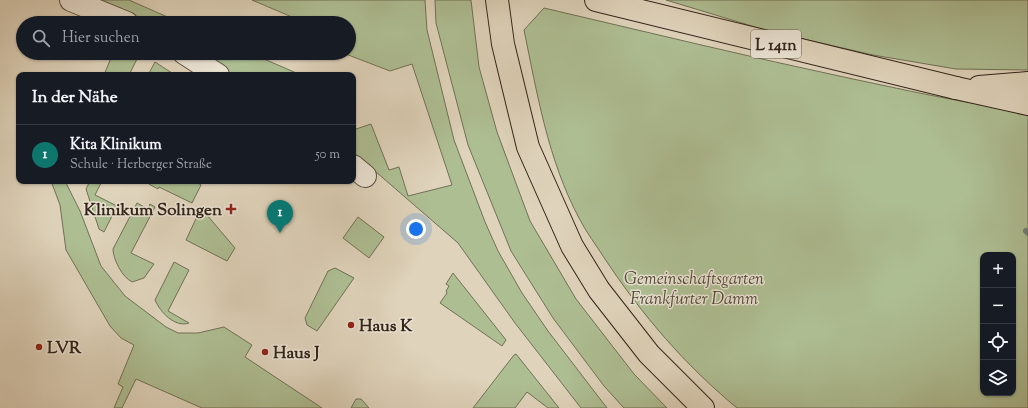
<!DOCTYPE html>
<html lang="de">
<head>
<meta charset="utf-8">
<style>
  :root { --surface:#171b24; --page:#242831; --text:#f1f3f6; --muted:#9ea1a6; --line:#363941; --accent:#0f766e }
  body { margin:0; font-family:"Sorts Mill Goudy",serif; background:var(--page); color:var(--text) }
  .controls { position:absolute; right:12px; bottom:12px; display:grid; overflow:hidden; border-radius:8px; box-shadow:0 1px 3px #0004 }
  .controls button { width:36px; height:36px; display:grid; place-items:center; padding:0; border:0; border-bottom:1px solid var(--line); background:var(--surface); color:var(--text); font:20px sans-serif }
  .you { position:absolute; left:416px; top:229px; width:14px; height:14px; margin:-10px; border:3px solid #fff; border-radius:50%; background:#1a73e8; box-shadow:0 0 0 6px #1a73e833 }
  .badge { display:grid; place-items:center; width:26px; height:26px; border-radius:50%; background:var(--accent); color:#fff; font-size:13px; font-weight:700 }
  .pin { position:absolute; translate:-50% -33px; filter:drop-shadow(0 1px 2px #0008) }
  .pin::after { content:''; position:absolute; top:21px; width:14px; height:12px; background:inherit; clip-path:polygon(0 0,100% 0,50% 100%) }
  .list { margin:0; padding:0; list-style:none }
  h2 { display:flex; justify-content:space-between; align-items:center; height:52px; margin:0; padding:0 16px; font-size:17px }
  h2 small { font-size:13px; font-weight:400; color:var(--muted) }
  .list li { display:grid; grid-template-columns:26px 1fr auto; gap:12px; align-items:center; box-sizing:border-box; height:60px; padding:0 16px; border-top:1px solid var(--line) }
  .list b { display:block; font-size:15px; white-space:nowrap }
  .list p { margin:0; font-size:13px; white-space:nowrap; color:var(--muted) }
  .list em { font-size:13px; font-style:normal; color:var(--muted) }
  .icon { flex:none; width:22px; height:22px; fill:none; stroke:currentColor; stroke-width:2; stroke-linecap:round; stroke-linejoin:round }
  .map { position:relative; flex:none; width:1028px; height:408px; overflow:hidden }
  .search { position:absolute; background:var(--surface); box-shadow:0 1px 3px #0004; left:16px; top:16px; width:340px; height:44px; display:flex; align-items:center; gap:10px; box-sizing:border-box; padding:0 14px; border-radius:22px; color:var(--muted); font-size:15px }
  .panel { position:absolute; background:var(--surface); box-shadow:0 1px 3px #0004; left:16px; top:72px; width:340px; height:112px; border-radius:8px }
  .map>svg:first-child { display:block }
  .green { fill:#aebe93; stroke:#707156; fill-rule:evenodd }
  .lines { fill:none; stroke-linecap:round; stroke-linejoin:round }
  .stream { stroke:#6c7d74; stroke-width:6 }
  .minor-casing { stroke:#5d5042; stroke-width:24 }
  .major-casing { stroke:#322419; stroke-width:24 }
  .highway-casing { stroke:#322419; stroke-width:24 }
  .minor { stroke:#eae2d3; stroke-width:22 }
  .major { stroke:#dfd3bb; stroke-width:22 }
  .highway { stroke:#dfd3bb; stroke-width:22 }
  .poi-dot { fill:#8f2418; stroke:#eae2d3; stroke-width:1.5 }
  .labels { text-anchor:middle; stroke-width:3; stroke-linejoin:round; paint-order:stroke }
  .shield { fill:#eae2d3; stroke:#695d51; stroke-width:1 }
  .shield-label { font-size:16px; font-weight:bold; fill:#322419 }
  .poi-label { font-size:17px; font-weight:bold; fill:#322419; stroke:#eae2d3; text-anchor:start }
  .park-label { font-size:17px; font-style:italic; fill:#514a38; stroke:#eae2d3 }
</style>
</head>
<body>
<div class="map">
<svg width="1028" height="408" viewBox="0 0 1028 408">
  <rect width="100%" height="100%" fill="#dfd3bb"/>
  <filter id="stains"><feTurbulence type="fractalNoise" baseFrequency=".005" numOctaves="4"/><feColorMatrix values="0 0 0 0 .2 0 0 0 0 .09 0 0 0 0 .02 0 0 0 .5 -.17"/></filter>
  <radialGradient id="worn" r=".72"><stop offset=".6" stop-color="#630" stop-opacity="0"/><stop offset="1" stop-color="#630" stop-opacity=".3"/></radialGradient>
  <g class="green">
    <path d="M 91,0 L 129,0 L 181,23 L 145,23 Z"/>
    <path d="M 252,0 L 425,0 L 427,30 L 454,140 L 485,222 L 498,251 L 522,293 L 548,331 L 607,408 L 581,408 L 515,323 L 458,243 L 353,152 L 353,130 L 371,124 L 389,170 L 399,167 L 408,196 L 452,185 L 412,64 L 390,71 L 343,53 L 349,53 L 349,23 L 306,23 Z"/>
    <path d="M 435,0 L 471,0 L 479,67 L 497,132 L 530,221 L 576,299 L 634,374 L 667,408 L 624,408 L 604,386 L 553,318 L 511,251 L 468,145 L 436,23 Z"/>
    <path d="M 666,0 L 1028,0 L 1028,70 L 956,69 L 873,55 L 765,30 Z"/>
    <path d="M 544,8 C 647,32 749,57 853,79 C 911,91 969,105 1028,110 L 1028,408 L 737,408 C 685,365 642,315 605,259 C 596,245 586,232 579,218 C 548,160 537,93 524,30 ZM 983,255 L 1013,255 L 1013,393 L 983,393 Z"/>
    <path d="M 113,53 L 140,53 L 129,75 L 104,75 Z"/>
    <path d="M 198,53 L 250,53 L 301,75 L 234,75 Z"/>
    <path d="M 155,62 L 175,75 L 148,75 Z"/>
    <path d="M 51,181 L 65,181 L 80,211 L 101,266 L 125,296 L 166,327 L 178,333 L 198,333 L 224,327 L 252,345 L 245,357 L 322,408 L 202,408 L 136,379 L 122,408 L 114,408 L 123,387 L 118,384 L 134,345 L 121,338 L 110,326 L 66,250 L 60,205 Z"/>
    <path d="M 90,181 L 102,181 L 95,195 L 117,206 L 104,232 L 99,229 L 86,189 Z"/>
    <path d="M 151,181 L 195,181 L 201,185 L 192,203 L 159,187 L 158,189 L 149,184 Z"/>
    <path d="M 137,203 L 148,209 L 150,204 L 155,207 L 131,253 L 154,264 L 144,278 L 132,282 C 122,277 113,259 113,249 Z"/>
    <path d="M 201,208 L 235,248 L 227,261 L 186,240 Z"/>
    <path d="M 358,217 L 384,237 L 369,258 L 343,238 Z"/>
    <path d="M 174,262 L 189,270 L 168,311 L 189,323 C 175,328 160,312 155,300 Z"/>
    <path d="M 335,268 L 354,278 L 317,331 L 307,325 L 305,318 L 328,271 Z"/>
    <path d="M 453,273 L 506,340 L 502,346 L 440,303 L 447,293 L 446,291 L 449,286 L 446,284 Z"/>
    <path d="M 516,354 L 559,408 L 548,408 L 527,392 L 515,408 L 473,408 L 514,355 Z"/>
    <path d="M 356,399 L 361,399 L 369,408 L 351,408 Z"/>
  </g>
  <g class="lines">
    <path class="stream" d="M 1026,231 L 1028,233"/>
    <defs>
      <g id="minor">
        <path d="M 71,0 L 127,23"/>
        <path d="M 184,53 L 218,75"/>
        <path d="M 353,166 L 365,176"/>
      </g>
      <g id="major">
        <path d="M 497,0 L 503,44 L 528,147 L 572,246 L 599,290 L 649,354 L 703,408"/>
        <path d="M 596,0 L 956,88"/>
      </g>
      <g id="highway">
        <path d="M 979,87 L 1028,83"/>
        <path d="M 956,88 L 1028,104"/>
      </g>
    </defs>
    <use href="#minor" class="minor-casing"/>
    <use href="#major" class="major-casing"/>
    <use href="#highway" class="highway-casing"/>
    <use href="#minor" class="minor"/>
    <use href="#major" class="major"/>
    <use href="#highway" class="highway"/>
  </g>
  <g class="poi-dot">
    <path d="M229 203h4v4h4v4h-4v4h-4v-4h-4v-4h4z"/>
    <circle cx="351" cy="325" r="4"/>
    <circle cx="39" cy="347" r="4"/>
    <circle cx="265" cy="352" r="4"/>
  </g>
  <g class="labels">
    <rect class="shield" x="751" y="30" width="50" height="28" rx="3"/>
    <g class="shield-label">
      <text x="776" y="50">L 141n</text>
    </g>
    <g class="poi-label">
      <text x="222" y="215" text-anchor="end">Klinikum Solingen</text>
      <text x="359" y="331">Haus K</text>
      <text x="47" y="353">LVR</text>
      <text x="273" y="358">Haus J</text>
    </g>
    <g class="park-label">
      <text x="694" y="284">Gemeinschaftsgarten<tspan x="694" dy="20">Frankfurter Damm</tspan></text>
    </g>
  </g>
  <rect width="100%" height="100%" filter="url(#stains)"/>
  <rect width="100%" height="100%" fill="url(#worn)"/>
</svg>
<div class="controls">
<button>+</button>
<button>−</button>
<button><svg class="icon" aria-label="locate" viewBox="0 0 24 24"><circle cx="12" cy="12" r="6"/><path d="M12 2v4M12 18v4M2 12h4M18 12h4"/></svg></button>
<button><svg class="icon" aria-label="layers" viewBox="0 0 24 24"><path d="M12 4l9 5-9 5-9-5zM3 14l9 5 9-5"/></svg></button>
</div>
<div class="you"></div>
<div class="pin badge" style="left:280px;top:233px">1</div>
<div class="search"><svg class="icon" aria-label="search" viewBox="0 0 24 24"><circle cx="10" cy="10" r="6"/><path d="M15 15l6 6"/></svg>Hier suchen</div>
<section class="panel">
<h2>In der Nähe<small></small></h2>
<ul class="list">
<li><span class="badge">1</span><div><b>Kita Klinikum</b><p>Schule · Herberger Straße</p></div><em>50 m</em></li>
</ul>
</section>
</div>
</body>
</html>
